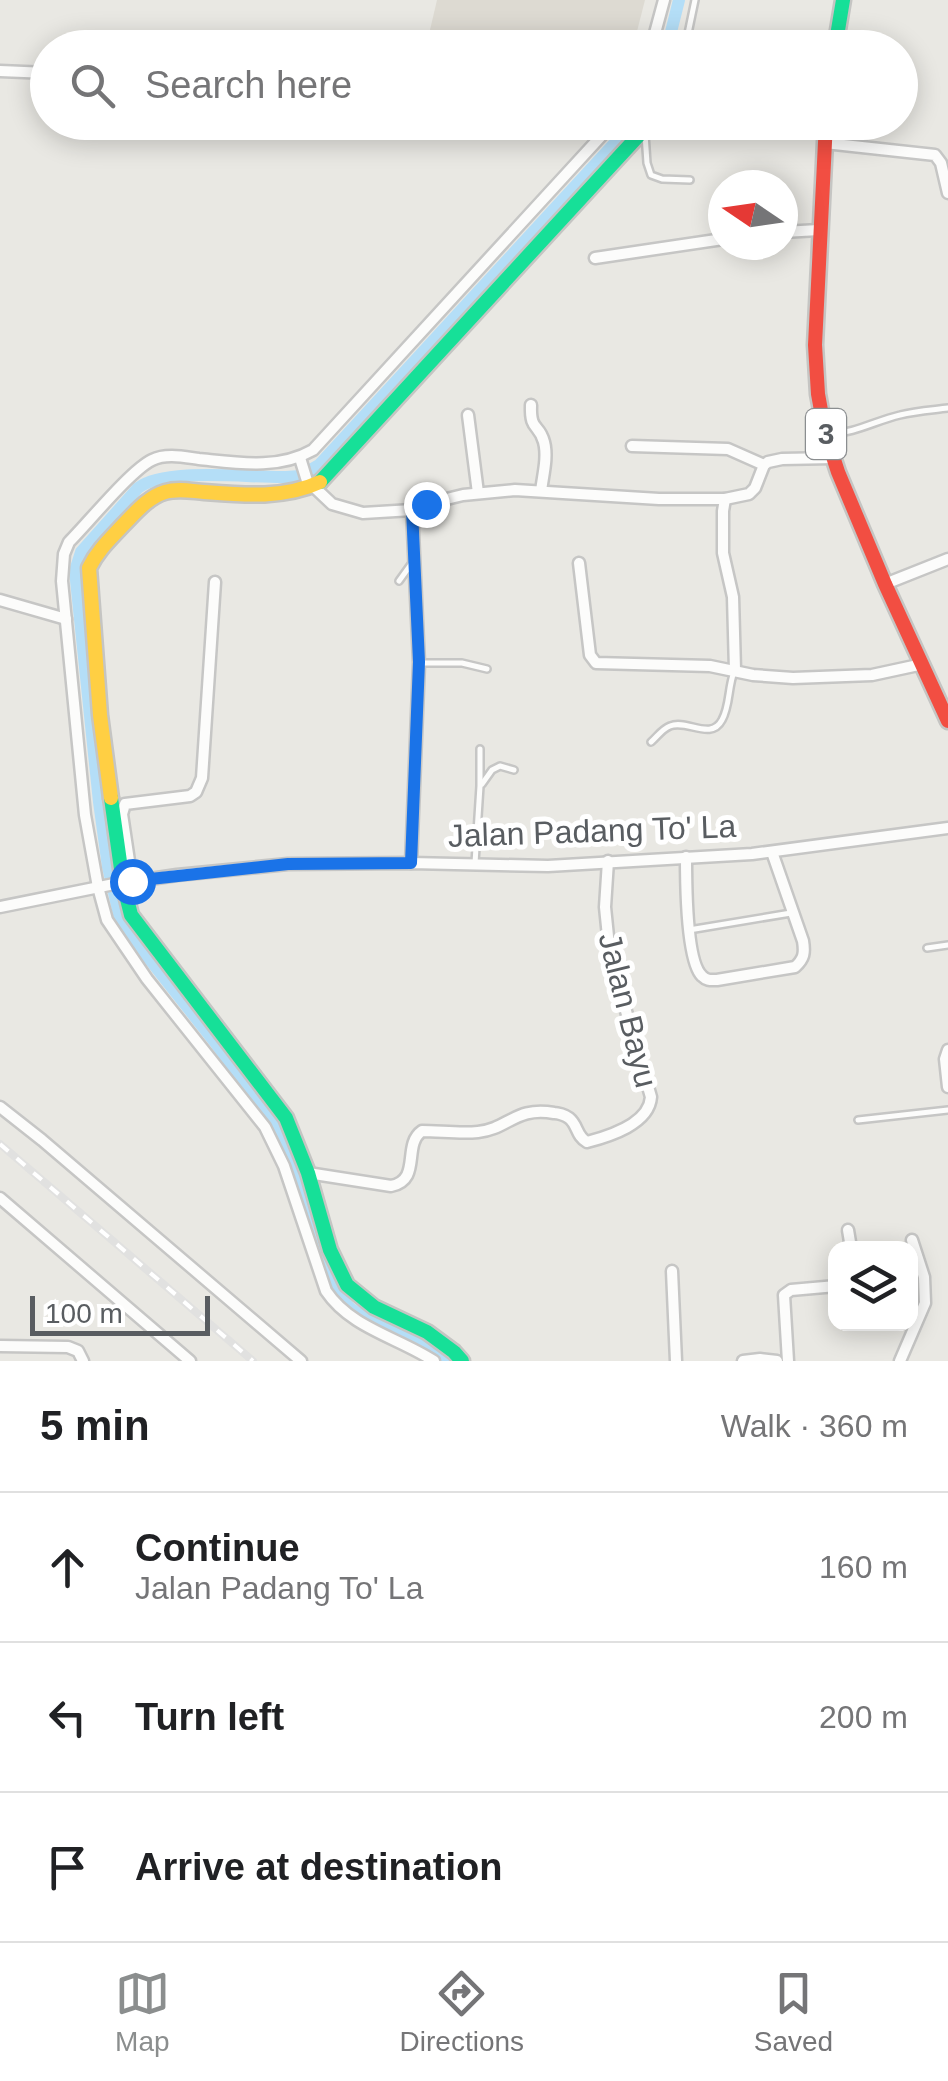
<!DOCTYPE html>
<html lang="en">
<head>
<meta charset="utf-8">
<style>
  :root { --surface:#fff; --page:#f2f2f2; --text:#202124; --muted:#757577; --line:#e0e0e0; --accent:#8b8e8e }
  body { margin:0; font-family:Helvetica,sans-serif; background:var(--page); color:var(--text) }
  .controls { position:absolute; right:30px; bottom:30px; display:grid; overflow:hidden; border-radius:20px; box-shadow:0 5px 25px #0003 }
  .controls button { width:90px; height:90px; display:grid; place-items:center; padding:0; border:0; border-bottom:2px solid var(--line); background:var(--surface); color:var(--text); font:50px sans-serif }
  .compass { position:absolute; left:708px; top:170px; width:90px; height:90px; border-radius:50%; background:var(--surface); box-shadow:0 5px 25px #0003; rotate:283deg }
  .scale { position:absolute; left:30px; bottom:25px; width:180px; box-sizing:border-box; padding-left:10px; border:5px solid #595d61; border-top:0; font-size:28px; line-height:35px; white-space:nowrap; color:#595d61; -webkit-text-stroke:8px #fff; paint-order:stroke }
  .stop { position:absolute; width:30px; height:30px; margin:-22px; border:8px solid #1a73e8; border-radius:50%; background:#fff }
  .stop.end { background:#1a73e8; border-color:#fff; box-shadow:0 2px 10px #0008 }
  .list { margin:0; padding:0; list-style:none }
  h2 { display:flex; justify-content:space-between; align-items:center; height:130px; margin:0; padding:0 40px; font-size:42px }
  h2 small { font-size:32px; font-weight:400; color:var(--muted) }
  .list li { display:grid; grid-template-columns:65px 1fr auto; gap:30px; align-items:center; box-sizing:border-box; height:150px; padding:0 40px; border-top:2px solid var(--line) }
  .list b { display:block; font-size:38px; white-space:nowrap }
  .list p { margin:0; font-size:32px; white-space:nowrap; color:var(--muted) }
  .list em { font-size:32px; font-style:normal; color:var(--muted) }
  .icon { flex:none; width:55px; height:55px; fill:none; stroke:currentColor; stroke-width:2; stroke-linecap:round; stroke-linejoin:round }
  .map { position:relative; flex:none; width:948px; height:1361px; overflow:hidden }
  .search { position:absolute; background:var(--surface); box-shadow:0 5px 25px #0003; left:30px; right:30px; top:30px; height:110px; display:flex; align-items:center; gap:25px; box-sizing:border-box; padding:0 35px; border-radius:55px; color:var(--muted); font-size:38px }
  .sheet { height:580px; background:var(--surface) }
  nav { display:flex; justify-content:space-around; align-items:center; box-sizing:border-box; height:140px; border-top:2px solid var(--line); background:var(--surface); font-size:28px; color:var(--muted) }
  nav a { display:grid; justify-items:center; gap:5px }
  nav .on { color:var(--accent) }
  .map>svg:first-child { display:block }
  .education { fill:#dddad2 }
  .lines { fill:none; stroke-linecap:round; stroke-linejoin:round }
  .canal { stroke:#b4def7; stroke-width:12 }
  .lane-casing { stroke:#c6c6c5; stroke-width:10 }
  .street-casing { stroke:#c6c6c5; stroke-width:15 }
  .fast-casing { stroke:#c5c5c3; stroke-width:19 }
  .slow-casing { stroke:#c5c5c3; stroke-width:19 }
  .jam-casing { stroke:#c5c5c3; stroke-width:19 }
  .lane { stroke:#fcfcfb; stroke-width:5 }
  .street { stroke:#fcfcfb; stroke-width:10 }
  .fast { stroke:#16e098; stroke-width:14 }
  .slow { stroke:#ffcf43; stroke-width:14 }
  .jam { stroke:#f24e42; stroke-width:14 }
  .rail-casing { stroke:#e1e1e0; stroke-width:8 }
  .rail { stroke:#fff; stroke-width:4; stroke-dasharray:11; stroke-linecap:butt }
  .route { stroke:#1a73e8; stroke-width:12 }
  .labels { text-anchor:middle; stroke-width:10; stroke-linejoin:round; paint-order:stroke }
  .shield { fill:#fff; stroke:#8b8e90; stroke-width:2.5 }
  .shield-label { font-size:30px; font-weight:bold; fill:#595d61 }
  .street-label { font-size:32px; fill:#595d61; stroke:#fff }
</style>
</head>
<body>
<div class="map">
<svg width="948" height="1361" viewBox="0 0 948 1361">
  <rect width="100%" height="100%" fill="#e9e8e3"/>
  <path class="education" d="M 437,0 L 645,0 L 633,47 L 426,47 Z"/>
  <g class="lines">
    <g class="canal">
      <path d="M 667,48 L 679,0"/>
      <path d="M 448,1361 C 419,1335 385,1330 353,1310 C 324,1292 300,1183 289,1147 L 281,1132 L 214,1041 L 121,923 L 108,867 L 99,802 L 75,571 L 81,552 L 138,488 C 166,467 249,478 286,477 L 300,476 L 319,465 L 634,122"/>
    </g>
    <defs>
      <g id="lane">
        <path d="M 685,48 L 695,0"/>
        <path d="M 645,134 L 647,163 L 651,175 L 662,179 L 690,180"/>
        <path d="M 830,434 C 855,433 875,421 900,415 C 915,411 932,410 948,408"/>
        <path d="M 399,581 L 412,563"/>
        <path d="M 422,663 L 462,663 L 487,669"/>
        <path d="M 651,742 C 657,737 662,729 670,726 C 687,719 711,741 722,720 C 730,706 728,687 734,672"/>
        <path d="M 482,784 L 492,770 L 500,766 L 514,770"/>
        <path d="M 475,863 L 480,786 L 480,749"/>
        <path d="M 689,930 L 791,913"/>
        <path d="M 927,948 L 948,945"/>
        <path d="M 858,1120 L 948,1110"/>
      </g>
      <g id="street">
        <path d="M 651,48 L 664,0"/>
        <path d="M 0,71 L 48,73"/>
        <path d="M 825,143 L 935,155 L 941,163 L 948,193"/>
        <path d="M 783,232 L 819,230"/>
        <path d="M 595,258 L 723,239"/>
        <path d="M 531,405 C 530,432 539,423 544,442 C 548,457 543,475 541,491"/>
        <path d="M 468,415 L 478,493"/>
        <path d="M 632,446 L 728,449 L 764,465"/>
        <path d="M 300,458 L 308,484"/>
        <path d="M 313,486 L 332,504 L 363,513 L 412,510 L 426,504 L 463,495 L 515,490 L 659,499 L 725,499 L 749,494 L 755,488 L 764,465 L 768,462 L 782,459 L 833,458"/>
        <path d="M 725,499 L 723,511 L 723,553 L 733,597 L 735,670"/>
        <path d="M 579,563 L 590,655 L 596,663 L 710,666 L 753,675 L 793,678 L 872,675 L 923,664"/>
        <path d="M 885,584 L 948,559"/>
        <path d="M 0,600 L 66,619"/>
        <path d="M 686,857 C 686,880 686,961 702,976 C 707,981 711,980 717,980 L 795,967 C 804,959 805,953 803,941 L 772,852"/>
        <path d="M 411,863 L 419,663 L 412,510"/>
        <path d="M 132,881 L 122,814 L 125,804 L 190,796 L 196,792 L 202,778 L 215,582"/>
        <path d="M 123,883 L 177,875 L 288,864 L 411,863 L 548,866 L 752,854 L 948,828"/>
        <path d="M 0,907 L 119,883"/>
        <path d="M 948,1050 L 945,1059 L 948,1087"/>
        <path d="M 0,1107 L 42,1140 L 301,1361"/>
        <path d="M 308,1173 L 391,1186 C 422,1180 402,1145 422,1131 C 440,1131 460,1134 478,1132 C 508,1129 516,1106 554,1113 C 558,1113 565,1115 569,1118 C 578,1125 576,1136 587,1142 C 610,1136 649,1124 651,1097 L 610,956 L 605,907 L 608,861"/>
        <path d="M 0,1198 L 190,1361"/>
        <path d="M 848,1230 L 851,1248"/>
        <path d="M 672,1271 L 676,1361"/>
        <path d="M 0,1346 L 68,1347 L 78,1351 L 83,1361"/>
        <path d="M 434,1361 C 397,1337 351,1328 326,1291 L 284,1166 L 265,1127 L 147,979 L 107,920 L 98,887 L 85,815 L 62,581 L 64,554 L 69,542 C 88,523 131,470 152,460 C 166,453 184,457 199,459 C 238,463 278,470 313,450 L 614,122"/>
        <path d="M 743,1361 L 760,1359 L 777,1361"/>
        <path d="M 788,1361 L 784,1295 L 791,1290 L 836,1286"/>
        <path d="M 900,1361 L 925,1303 L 924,1277 L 912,1240"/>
      </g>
      <g id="fast">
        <path d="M 835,48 L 843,0"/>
        <path d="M 320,482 L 651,122"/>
        <path d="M 111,798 L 123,883 L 131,915 L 286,1118 L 308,1173 L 330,1250 L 347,1285 L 374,1307 L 427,1332 L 454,1352 L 462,1361"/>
      </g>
      <path id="slow" d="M 111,798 L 100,715 L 89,568 C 97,551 110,539 123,525 C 135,513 148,497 165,492 C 178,488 191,491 204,492 C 242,495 284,499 320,482"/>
      <path id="jam" d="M 826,122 L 815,345 L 818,394 L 825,432 L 838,472 L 885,584 L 948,721"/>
    </defs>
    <use href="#lane" class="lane-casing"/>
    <use href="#street" class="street-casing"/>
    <use href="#fast" class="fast-casing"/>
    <use href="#slow" class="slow-casing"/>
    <use href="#jam" class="jam-casing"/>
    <use href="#lane" class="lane"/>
    <use href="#street" class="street"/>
    <use href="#fast" class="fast"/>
    <use href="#slow" class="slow"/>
    <use href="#jam" class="jam"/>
    <defs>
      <path id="rail" d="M 0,1144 L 253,1361"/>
    </defs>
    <use href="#rail" class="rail-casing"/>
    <use href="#rail" class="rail"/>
  </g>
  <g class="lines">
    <path class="route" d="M 132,881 L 288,864 L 411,863 L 419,662 L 412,510 L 426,504"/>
  </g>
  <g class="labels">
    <rect class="shield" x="806" y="409" width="40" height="50" rx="8"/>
    <g class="shield-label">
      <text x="826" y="444">3</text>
    </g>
    <g class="street-label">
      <text transform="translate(592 831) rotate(-2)" y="11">Jalan Padang To' La</text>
      <text transform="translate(628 1010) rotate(76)" y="11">Jalan Bayu</text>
    </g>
  </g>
</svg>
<div class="controls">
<button><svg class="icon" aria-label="layers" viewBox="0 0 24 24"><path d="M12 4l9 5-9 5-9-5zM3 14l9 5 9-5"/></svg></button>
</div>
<svg class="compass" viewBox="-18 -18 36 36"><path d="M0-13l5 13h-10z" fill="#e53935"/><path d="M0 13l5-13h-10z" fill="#757577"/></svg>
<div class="scale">100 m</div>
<div class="stop" style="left:132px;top:881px"></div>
<div class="stop end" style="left:426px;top:504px"></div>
<div class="search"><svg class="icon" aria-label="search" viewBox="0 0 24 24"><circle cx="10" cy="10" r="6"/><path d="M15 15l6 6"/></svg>Search here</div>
</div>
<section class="sheet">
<h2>5 min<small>Walk · 360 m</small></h2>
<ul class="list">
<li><svg class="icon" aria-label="ahead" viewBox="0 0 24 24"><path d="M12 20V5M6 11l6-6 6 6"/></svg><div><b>Continue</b><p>Jalan Padang To' La</p></div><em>160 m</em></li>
<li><svg class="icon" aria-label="left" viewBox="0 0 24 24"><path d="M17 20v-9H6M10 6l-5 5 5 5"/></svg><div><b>Turn left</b></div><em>200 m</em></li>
<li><svg class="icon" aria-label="arrive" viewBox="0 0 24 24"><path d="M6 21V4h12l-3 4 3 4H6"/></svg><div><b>Arrive at destination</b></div></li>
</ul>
</section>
<nav>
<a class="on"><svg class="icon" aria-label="map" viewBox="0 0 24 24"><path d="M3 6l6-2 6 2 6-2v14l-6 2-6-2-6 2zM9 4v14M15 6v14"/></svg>Map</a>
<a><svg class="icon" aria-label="directions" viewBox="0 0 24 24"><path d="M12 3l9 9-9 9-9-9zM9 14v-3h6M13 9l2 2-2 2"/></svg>Directions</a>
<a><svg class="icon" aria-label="saved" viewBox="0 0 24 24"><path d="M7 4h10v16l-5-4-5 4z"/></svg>Saved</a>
</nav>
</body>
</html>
